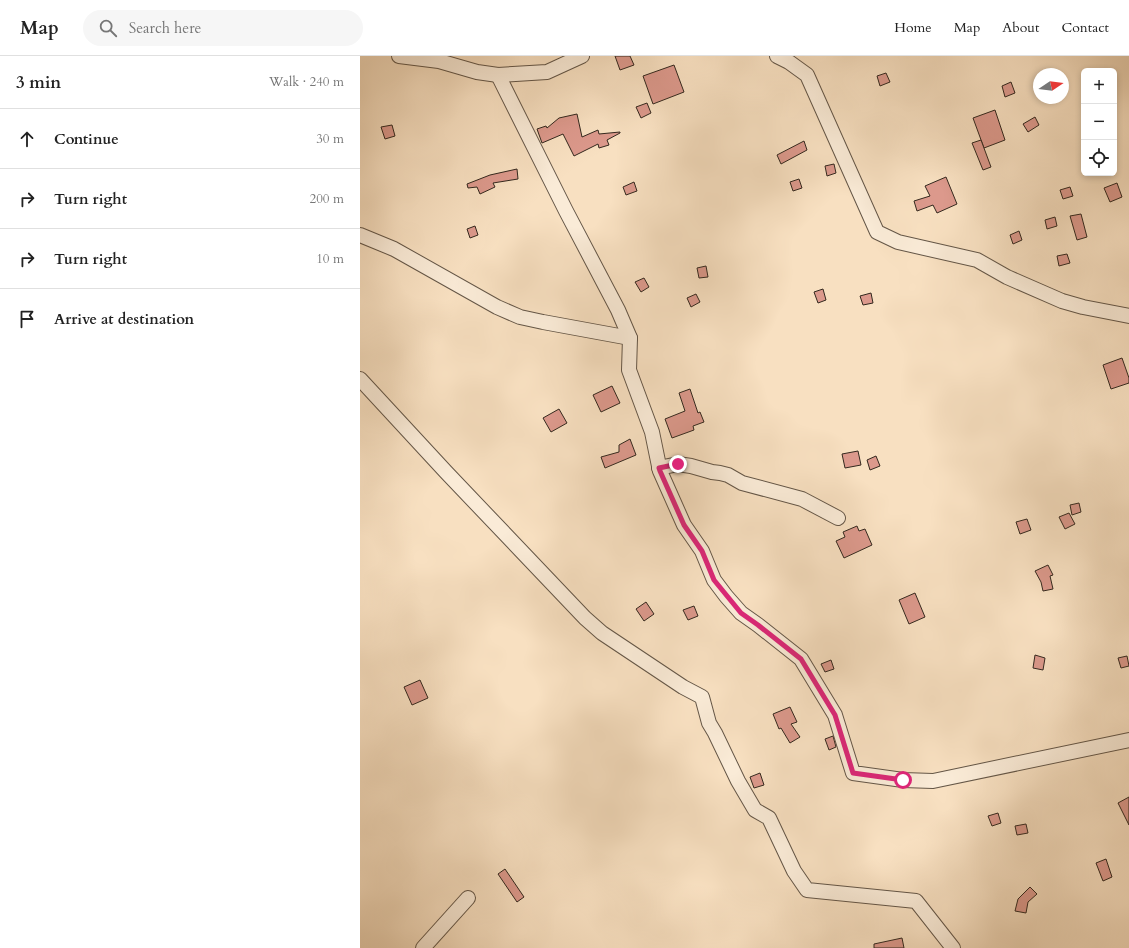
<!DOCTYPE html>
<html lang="en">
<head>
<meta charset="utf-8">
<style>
  :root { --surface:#fff; --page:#f6f6f6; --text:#222; --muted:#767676; --line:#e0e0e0 }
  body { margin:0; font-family:Cardo,serif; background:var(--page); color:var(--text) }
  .controls { position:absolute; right:12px; top:12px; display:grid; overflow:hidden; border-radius:6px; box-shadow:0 2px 6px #0003 }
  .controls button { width:36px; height:36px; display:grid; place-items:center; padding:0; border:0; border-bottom:1px solid var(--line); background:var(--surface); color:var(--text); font:20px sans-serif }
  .compass { position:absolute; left:673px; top:12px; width:36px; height:36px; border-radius:50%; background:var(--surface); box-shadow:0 2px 6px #0003; rotate:77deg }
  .stop { position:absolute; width:12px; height:12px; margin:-9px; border:3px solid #db2777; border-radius:50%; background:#fff }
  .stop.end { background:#db2777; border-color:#fff; box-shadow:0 1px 4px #0008 }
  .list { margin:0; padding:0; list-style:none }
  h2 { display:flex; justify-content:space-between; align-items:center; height:52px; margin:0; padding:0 16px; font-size:17px }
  h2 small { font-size:13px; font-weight:400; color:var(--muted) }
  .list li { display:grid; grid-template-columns:26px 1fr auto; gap:12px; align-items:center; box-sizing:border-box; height:60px; padding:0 16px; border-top:1px solid var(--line) }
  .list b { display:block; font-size:15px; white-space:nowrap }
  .list em { font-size:13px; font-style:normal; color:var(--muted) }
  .icon { flex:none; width:22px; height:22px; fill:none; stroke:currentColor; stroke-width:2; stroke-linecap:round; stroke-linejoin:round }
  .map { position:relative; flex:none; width:769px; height:892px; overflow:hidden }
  header { display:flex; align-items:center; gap:24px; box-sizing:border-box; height:56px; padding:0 20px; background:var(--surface); border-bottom:1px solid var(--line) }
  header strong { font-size:19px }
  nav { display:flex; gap:22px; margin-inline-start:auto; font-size:14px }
  .search { width:280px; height:36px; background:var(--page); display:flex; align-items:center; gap:10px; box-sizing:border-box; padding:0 14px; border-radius:22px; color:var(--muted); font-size:15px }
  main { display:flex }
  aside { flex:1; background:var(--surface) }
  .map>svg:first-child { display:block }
  .building { fill:#dc998c; stroke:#33281e }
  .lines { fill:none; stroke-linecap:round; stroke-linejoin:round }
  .street-casing { stroke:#645647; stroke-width:16 }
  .street { stroke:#faebd7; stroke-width:14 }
  .route { stroke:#db2777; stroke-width:5 }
</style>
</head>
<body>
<header>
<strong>Map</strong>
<div class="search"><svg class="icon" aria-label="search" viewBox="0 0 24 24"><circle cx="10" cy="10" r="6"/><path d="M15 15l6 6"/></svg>Search here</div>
<nav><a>Home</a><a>Map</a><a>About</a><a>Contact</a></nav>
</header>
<main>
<aside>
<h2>3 min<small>Walk · 240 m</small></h2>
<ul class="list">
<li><svg class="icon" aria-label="ahead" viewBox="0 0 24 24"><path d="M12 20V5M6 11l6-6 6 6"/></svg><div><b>Continue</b></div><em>30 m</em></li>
<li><svg class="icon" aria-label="right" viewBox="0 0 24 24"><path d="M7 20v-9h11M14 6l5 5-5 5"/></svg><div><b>Turn right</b></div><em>200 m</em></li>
<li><svg class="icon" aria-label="right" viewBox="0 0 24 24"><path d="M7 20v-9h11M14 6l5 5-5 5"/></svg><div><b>Turn right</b></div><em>10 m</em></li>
<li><svg class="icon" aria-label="arrive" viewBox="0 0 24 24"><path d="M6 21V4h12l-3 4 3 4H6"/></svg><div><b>Arrive at destination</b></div></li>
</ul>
</aside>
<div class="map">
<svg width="769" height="892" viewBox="0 0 769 892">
  <rect width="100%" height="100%" fill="#f8e0c1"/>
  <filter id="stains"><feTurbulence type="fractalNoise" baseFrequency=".005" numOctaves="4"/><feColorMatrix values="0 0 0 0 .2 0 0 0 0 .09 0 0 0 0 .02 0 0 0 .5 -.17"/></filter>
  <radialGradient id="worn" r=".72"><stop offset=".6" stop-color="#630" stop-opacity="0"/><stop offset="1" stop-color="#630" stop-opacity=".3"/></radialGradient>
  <g class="building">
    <path d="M 255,0 L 270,0 L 274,9 L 260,14 Z"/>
    <path d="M 314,9 L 324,36 L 293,48 L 283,20 Z"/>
    <path d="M 526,17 L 530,26 L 520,30 L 517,20 Z"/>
    <path d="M 651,26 L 655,37 L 645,41 L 642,30 Z"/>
    <path d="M 287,47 L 291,57 L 281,62 L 276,51 Z"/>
    <path d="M 635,54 L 645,84 L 624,92 L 613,62 Z"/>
    <path d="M 217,58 L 222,81 L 238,74 L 239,78 L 260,76 L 260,77 L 247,84 L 249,89 L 239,92 L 238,88 L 214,100 L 203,78 L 182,87 L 177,73 L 186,70 L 187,72 L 199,62 Z"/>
    <path d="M 675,61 L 679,69 L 668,76 L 663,68 Z"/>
    <path d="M 32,69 L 35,80 L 25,83 L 21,71 Z"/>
    <path d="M 621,84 L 631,111 L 623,114 L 612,87 Z"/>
    <path d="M 444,85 L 447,94 L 421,108 L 417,99 Z"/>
    <path d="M 474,108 L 476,117 L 467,120 L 465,110 Z"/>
    <path d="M 157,113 L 158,123 L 133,127 L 135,131 L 120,138 L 117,131 L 108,132 L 107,128 L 130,119 Z"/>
    <path d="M 586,121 L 597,148 L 577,157 L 573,149 L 557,155 L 554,145 L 570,140 L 565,130 Z"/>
    <path d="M 439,123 L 442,132 L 433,135 L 430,126 Z"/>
    <path d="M 274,126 L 277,135 L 266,139 L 263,131 Z"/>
    <path d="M 757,127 L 762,141 L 750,146 L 744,132 Z"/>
    <path d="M 710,131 L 713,140 L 703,143 L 700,134 Z"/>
    <path d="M 721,158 L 727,181 L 717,184 L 710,160 Z"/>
    <path d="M 695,161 L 697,170 L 687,173 L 685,164 Z"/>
    <path d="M 115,170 L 118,179 L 110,182 L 107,173 Z"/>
    <path d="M 659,175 L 662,184 L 653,188 L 650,179 Z"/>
    <path d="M 707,198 L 710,207 L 699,210 L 697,200 Z"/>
    <path d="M 346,210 L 348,221 L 339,222 L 337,212 Z"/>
    <path d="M 284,222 L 289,231 L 281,236 L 275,226 Z"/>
    <path d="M 463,233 L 466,244 L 458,247 L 454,236 Z"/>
    <path d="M 511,237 L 513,247 L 503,249 L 500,240 Z"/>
    <path d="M 336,238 L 340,246 L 331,251 L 327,242 Z"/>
    <path d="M 762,302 L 769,322 L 769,327 L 751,333 L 743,309 Z"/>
    <path d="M 252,330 L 260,347 L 241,356 L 233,339 Z"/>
    <path d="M 330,333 L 338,357 L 340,356 L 344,366 L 333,370 L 334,374 L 312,382 L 305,363 L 325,355 L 319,337 Z"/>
    <path d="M 199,353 L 207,367 L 191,376 L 183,362 Z"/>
    <path d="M 270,383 L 276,399 L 245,412 L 241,401 L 259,396 L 259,389 Z"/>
    <path d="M 498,395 L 501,409 L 485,412 L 482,398 Z"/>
    <path d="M 516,400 L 520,410 L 510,414 L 507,404 Z"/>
    <path d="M 719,447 L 721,456 L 712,459 L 710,449 Z"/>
    <path d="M 709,457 L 715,468 L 705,473 L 699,461 Z"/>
    <path d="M 667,463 L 671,474 L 660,478 L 656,466 Z"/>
    <path d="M 497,470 L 499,475 L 505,473 L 512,489 L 484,502 L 476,485 L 485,481 L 483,476 Z"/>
    <path d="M 688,509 L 693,519 L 690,520 L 693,533 L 683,535 L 681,526 L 675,515 Z"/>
    <path d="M 555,537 L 565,561 L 549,568 L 539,544 Z"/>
    <path d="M 286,546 L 294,558 L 284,565 L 276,553 Z"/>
    <path d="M 334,550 L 338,560 L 328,564 L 323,554 Z"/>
    <path d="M 675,599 L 685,602 L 683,614 L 673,612 Z"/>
    <path d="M 767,600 L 769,610 L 761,612 L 758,602 Z"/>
    <path d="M 471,604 L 474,613 L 465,616 L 461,608 Z"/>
    <path d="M 60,624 L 68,642 L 52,649 L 44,631 Z"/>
    <path d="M 430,651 L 437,666 L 431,668 L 440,681 L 430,687 L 421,672 L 419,673 L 413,658 Z"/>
    <path d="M 473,680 L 476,691 L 469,694 L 465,683 Z"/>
    <path d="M 400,717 L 404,729 L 394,732 L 390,721 Z"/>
    <path d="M 769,741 L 769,769 L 758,747 Z"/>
    <path d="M 638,757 L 641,767 L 632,770 L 628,760 Z"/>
    <path d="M 666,768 L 668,777 L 657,779 L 655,770 Z"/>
    <path d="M 746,803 L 752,821 L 743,825 L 736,807 Z"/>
    <path d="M 145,813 L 164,841 L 157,846 L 138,818 Z"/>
    <path d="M 670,831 L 677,838 L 668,846 L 666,857 L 655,855 L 658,843 Z"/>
    <path d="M 542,882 L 544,892 L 514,892 L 514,888 Z"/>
  </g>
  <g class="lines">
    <defs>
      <g id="street">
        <path d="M 39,0 L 79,5 L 117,16 L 138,19 L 187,16 L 222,0"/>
        <path d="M 417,0 L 429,6 L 447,19 L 517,176 L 538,186 L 617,204 L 647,221 L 702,245 L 723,251 L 769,260"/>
        <path d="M 138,19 L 206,155 L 258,254 L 270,282 L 269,314 L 292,376 L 300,415 L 324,469 L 342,495 L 354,524 L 366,540 L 381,557 L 398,569 L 441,603 L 475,659 L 493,717 L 543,724 L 573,725 L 769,684"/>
        <path d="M 0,179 L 34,193 L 137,251 L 160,261 L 183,266 L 270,282"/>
        <path d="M 0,323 L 86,416 L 225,562 L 242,577 L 323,631 L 342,641 L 349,667 L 355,677 L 378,725 L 395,754 L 409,762 L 434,815 L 447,834 L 556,845 L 593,892"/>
        <path d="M 299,412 L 318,408 L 331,410 L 352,416 L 360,417 L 368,419 L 382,427 L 442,443 L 478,462"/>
        <path d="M 63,892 L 108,842"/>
      </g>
    </defs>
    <use href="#street" class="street-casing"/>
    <use href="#street" class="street"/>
  </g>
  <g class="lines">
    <path class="route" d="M 318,408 L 299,412 L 300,415 L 324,469 L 342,495 L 354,524 L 381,557 L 398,569 L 441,603 L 475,659 L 493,717 L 543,724"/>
  </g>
  <rect width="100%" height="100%" filter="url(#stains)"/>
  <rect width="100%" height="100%" fill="url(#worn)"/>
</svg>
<div class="controls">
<button>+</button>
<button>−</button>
<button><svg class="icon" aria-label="locate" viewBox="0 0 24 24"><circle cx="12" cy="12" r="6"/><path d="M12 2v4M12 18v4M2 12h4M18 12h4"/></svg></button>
</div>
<svg class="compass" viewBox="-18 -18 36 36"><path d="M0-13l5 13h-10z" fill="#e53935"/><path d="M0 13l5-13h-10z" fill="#767676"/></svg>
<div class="stop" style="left:543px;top:724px"></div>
<div class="stop end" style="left:318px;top:408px"></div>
</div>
</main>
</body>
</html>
